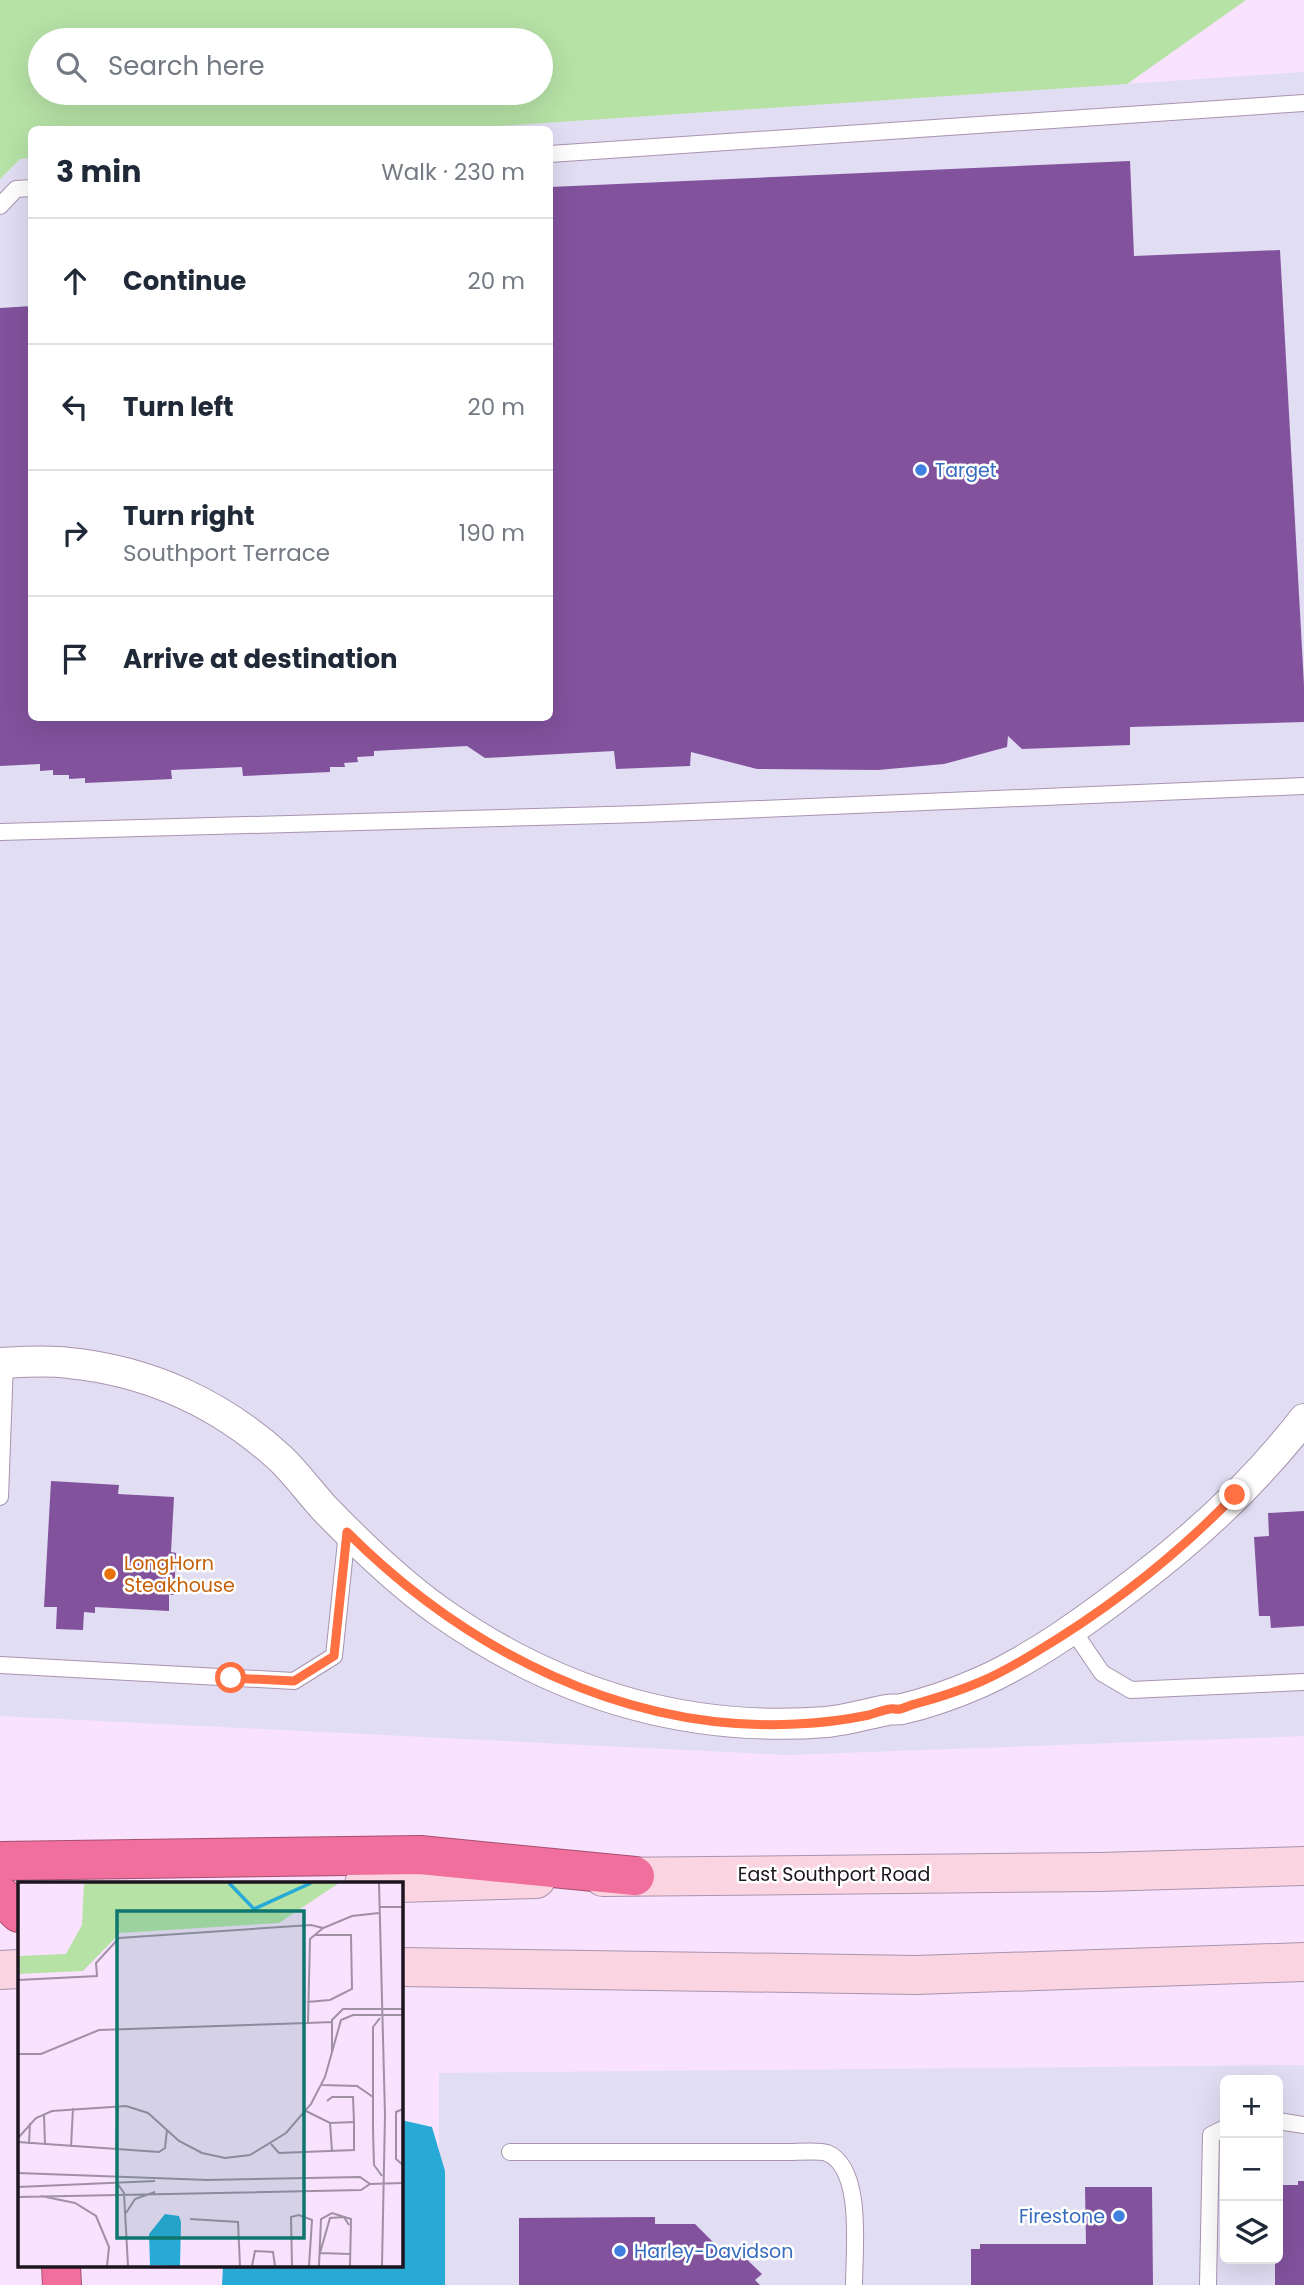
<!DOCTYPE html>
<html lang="en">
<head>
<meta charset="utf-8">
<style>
  :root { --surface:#fff; --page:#f6f6f7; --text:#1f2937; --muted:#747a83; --line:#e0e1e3 }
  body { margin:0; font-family:Poppins,sans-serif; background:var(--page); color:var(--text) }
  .controls { position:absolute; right:21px; bottom:21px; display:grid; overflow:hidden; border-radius:10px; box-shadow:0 7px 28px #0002 }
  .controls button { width:63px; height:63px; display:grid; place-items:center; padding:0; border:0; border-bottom:2px solid var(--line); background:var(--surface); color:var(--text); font:35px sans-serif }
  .stop { position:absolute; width:21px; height:21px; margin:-16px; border:5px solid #ff7043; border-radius:50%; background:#fff }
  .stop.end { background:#ff7043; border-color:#fff; box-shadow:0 2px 7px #0008 }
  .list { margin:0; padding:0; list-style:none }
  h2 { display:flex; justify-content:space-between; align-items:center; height:91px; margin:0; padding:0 28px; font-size:30px }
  h2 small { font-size:23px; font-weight:400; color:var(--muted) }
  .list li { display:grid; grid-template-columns:46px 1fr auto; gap:21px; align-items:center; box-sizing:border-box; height:126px; padding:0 28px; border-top:2px solid var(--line) }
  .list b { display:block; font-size:26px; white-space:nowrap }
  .list p { margin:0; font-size:23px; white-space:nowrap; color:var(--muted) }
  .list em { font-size:23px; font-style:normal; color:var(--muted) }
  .icon { flex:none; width:38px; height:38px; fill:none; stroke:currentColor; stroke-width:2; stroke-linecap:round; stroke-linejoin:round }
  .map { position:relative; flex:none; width:1304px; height:2285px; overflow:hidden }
  .search { position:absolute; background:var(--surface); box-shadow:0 7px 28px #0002; left:28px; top:28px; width:525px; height:77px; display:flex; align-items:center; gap:18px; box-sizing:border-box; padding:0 24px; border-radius:38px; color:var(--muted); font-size:26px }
  .panel { position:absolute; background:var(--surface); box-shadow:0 7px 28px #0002; left:28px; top:126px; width:525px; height:595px; border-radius:10px }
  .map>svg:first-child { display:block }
  .commercial { fill:#e1ddf3; fill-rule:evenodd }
  .green { fill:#b6e2a6; fill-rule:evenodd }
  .water { fill:#28aad7 }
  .building { fill:#82529d }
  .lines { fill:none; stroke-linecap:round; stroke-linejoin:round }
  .service-casing { stroke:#a894ae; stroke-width:18 }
  .minor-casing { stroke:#a894ae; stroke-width:32 }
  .secondary-casing { stroke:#a894ae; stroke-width:40 }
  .motorway-casing { stroke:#a64f70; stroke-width:40 }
  .service { stroke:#fff; stroke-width:16 }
  .minor { stroke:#fff; stroke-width:30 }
  .secondary { stroke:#fbd4e1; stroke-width:38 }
  .motorway { stroke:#f16f9c; stroke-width:38 }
  .route { stroke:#ff7043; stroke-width:9 }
  .shop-dot { fill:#3f7fe0; stroke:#fff; stroke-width:2.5 }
  .food-dot { fill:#e8710a; stroke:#fff; stroke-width:2.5 }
  .labels { text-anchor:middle; stroke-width:5; stroke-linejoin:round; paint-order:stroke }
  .shop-label { font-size:19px; fill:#366cbe; stroke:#fff; text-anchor:start }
  .food-label { font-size:19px; fill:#c56008; stroke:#fff; text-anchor:start }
  .street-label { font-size:19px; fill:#1c141e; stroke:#fff }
  .inset-river { fill:none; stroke:#28aad7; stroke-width:3.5 }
  .inset-road { fill:none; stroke:#a090a4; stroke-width:2 }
  .view { fill:#0f766e; fill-opacity:0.15; stroke:#0f766e; stroke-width:3.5 }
  .inset-edge { fill:none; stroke:#1c141e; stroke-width:3.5 }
</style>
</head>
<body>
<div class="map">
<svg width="1304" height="2285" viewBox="0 0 1304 2285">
  <rect width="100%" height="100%" fill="#f8e2fe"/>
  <g class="commercial">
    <path d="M 1304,72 L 1304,1736 L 787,1755 L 0,1716 L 0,179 L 20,159 L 31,158 L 32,718 L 550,718 L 550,130 L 454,129 Z"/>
    <path d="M 1304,2065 L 1304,2285 L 439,2285 L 439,2073 ZM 1225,2080 L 1278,2080 L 1278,2259 L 1225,2259 Z"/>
  </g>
  <path class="green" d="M 0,0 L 1246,0 L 1127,84 L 454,129 L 32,130 L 31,158 L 20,159 L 0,179 ZM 40,40 L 541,40 L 541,93 L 40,93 Z"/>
  <path class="water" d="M 401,2120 L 432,2127 L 445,2171 L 445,2285 L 222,2285 L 223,2266 L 401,2266 Z"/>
  <g class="building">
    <path d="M 1130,161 L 1134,256 L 1280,250 L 1304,685 L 1304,722 L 1130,727 L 1130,745 L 1022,749 L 1008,736 L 1007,747 L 944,764 L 878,770 L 757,769 L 691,752 L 690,766 L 616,769 L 614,751 L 485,758 L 467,746 L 374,751 L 374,756 L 357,757 L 358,762 L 344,763 L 345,767 L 330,767 L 330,772 L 243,776 L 242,767 L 171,770 L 172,779 L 85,783 L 85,778 L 69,779 L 69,775 L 53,775 L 53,770 L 40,771 L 40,764 L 0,766 L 0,308 L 32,306 L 32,718 L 550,718 L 550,187 Z"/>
    <path d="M 51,1481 L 119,1485 L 118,1494 L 174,1497 L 171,1552 L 176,1553 L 174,1595 L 169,1595 L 169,1611 L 95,1607 L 95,1613 L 84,1612 L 83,1630 L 56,1629 L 57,1607 L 44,1607 Z"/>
    <path d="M 1304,1511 L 1304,1626 L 1271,1628 L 1270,1616 L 1259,1616 L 1254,1537 L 1269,1536 L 1268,1513 Z"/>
    <path d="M 1298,2181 L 1304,2181 L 1304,2285 L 1275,2285 L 1275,2259 L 1278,2259 L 1278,2185 L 1298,2185 Z"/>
    <path d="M 1085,2187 L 1152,2187 L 1153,2285 L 971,2285 L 971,2249 L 980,2249 L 980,2244 L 1086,2244 Z"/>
    <path d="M 655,2217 L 655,2224 L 695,2224 L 723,2252 L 726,2251 L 733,2257 L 738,2251 L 762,2274 L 755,2280 L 760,2285 L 519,2285 L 519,2218 Z"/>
  </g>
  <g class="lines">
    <defs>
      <g id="service">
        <path d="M 550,154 L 1304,103"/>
        <path d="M 0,206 L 16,189 L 32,188"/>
        <path d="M 0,832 L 643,814 L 1304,786"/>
        <path d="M 0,1497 L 5,1363"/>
        <path d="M 1072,1629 L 1102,1673 L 1131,1690 L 1304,1682"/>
        <path d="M 0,1665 L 294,1681 L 334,1656 L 347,1532"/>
        <path d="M 1278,2121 L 1304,2125"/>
        <path d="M 510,2152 L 789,2152 C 798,2152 819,2150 827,2153 C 864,2168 854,2252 854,2285"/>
        <path d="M 1208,2285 L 1211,2135 L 1225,2128"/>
      </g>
      <path id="minor" d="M 0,1363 C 23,1362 46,1360 69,1363 C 149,1371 221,1404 280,1458 C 297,1474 310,1493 326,1510 C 361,1546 398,1582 439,1611 C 555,1693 685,1733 827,1722 C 847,1720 867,1714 887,1710 C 891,1709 897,1710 902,1709 C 928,1703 956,1693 981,1682 C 1036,1657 1087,1620 1135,1583 C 1197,1536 1256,1481 1304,1419"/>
      <g id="secondary">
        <path d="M 603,1877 L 1100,1872 L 1304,1866"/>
        <path d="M 364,1884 L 536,1879"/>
        <path d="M 401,1967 L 916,1975 L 1304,1962"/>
        <path d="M 0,1970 L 19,1969"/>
      </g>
      <g id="motorway">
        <path d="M 0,1861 L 420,1855 L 635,1876"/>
        <path d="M 1,1896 L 19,1913"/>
        <path d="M 61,2266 L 62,2285"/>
      </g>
    </defs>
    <use href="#service" class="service-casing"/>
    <use href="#minor" class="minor-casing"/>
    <use href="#secondary" class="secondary-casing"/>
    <use href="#motorway" class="motorway-casing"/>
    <use href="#service" class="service"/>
    <use href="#minor" class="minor"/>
    <use href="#secondary" class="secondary"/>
    <use href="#motorway" class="motorway"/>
  </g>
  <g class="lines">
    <path class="route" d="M 231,1678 L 294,1681 L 334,1656 L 347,1532 C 465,1650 626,1733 796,1724 C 820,1723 845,1720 869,1715 C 876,1713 883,1710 890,1709 C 895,1708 895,1710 900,1709 C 905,1708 910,1705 915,1704 C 937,1698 959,1691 980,1682 C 999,1674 1018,1663 1036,1652 C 1108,1609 1177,1555 1235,1495"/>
  </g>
  <g class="shop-dot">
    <circle cx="921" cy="470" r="7"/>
    <circle cx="1119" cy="2216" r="7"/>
    <circle cx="620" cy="2251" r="7"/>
  </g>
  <circle class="food-dot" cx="110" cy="1574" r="7"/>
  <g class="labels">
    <g class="shop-label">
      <text x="935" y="477">Target</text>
      <text x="1105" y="2223" text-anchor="end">Firestone</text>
      <text x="634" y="2258">Harley-Davidson</text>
    </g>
    <g class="food-label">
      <text x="124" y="1570">LongHorn<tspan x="124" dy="22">Steakhouse</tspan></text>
    </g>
    <g class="street-label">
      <text x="834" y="1881">East Southport Road</text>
    </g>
  </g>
  <g transform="translate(18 1882)">
    <rect width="385" height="385" fill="#f8e2fe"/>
    <path d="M 66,1 L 321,1 L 261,41 L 102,51 L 65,89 L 0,92 L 0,74 L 48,72 L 64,43 Z" fill="#b6e2a6"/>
    <path d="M 147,332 L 161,334 L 163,340 L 162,384 L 132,383 L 131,352 Z" fill="#28aad7"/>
    <path class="inset-river" d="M 211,1 L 236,27 L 293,1"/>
    <path class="inset-road" d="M 361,1 L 367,233 L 364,384M 361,25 L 385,25M 0,98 L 79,94 L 78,81 L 101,56 L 293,43 L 305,46M 289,120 L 312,118 L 334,107 L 333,53 L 297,53M 362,136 L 355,145 L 355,248 L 356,283 L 364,294M 314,140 L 290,141 L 292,57 L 305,46 L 334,34 L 361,31M 314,170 L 314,138 L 325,127 L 385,127M 0,172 L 23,172 L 81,148 L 290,141M 304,203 L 339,204 L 355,215M 309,219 L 314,215 L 335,215 L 336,240M 385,227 L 378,230 L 378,277 L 385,283M 26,232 L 27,263M 312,241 L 314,269M 0,256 L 18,236 L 34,229 L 108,224 L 130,231 L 161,259 L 184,271 L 207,276 L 232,273 L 268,251 L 293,222 L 307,195 L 323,138 L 335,133 L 385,133M 0,260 L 141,270 L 147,266 L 149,248M 11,262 L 12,241M 253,262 L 261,271 L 336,268 L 336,240 L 312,241 L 288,229M 53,265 L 55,226M 98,267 L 100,224M 0,291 L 190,298M 187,298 L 342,295 L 352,302M 99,301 L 106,311 L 110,384M 0,305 L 137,299M 23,314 L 57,321 L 78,334 L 91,365 L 89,384M 0,315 L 343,308 L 352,302 L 385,301M 108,331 L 117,317 L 137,310M 172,337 L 220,340 L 222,384M 331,343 L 326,335 L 312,336 L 302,371 L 332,372M 234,384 L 237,369 L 255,370 L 257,384M 274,384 L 273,335 L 281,333 L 294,338 L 291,384M 301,384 L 303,337 L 314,331 L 333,337 L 332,384"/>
    <path class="view" d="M 99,29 L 286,29 L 286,356 L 99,356 Z"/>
    <rect width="385" height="385" class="inset-edge"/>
  </g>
</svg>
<div class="controls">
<button>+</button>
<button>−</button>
<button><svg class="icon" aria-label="layers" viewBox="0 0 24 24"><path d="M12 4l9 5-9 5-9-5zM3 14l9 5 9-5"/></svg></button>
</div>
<div class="stop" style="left:231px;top:1678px"></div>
<div class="stop end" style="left:1235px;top:1495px"></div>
<div class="search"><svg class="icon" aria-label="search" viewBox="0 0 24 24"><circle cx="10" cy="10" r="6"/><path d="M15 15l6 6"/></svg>Search here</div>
<section class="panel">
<h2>3 min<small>Walk · 230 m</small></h2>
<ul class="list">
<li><svg class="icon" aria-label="ahead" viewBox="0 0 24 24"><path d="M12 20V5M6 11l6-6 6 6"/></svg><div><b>Continue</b></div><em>20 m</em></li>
<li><svg class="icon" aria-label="left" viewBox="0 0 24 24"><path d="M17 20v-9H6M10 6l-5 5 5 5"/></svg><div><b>Turn left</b></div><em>20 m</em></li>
<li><svg class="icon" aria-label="right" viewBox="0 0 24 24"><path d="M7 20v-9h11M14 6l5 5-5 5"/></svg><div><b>Turn right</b><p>Southport Terrace</p></div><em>190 m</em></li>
<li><svg class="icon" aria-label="arrive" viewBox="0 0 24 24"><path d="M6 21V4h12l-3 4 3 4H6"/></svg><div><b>Arrive at destination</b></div></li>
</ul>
</section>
</div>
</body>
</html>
